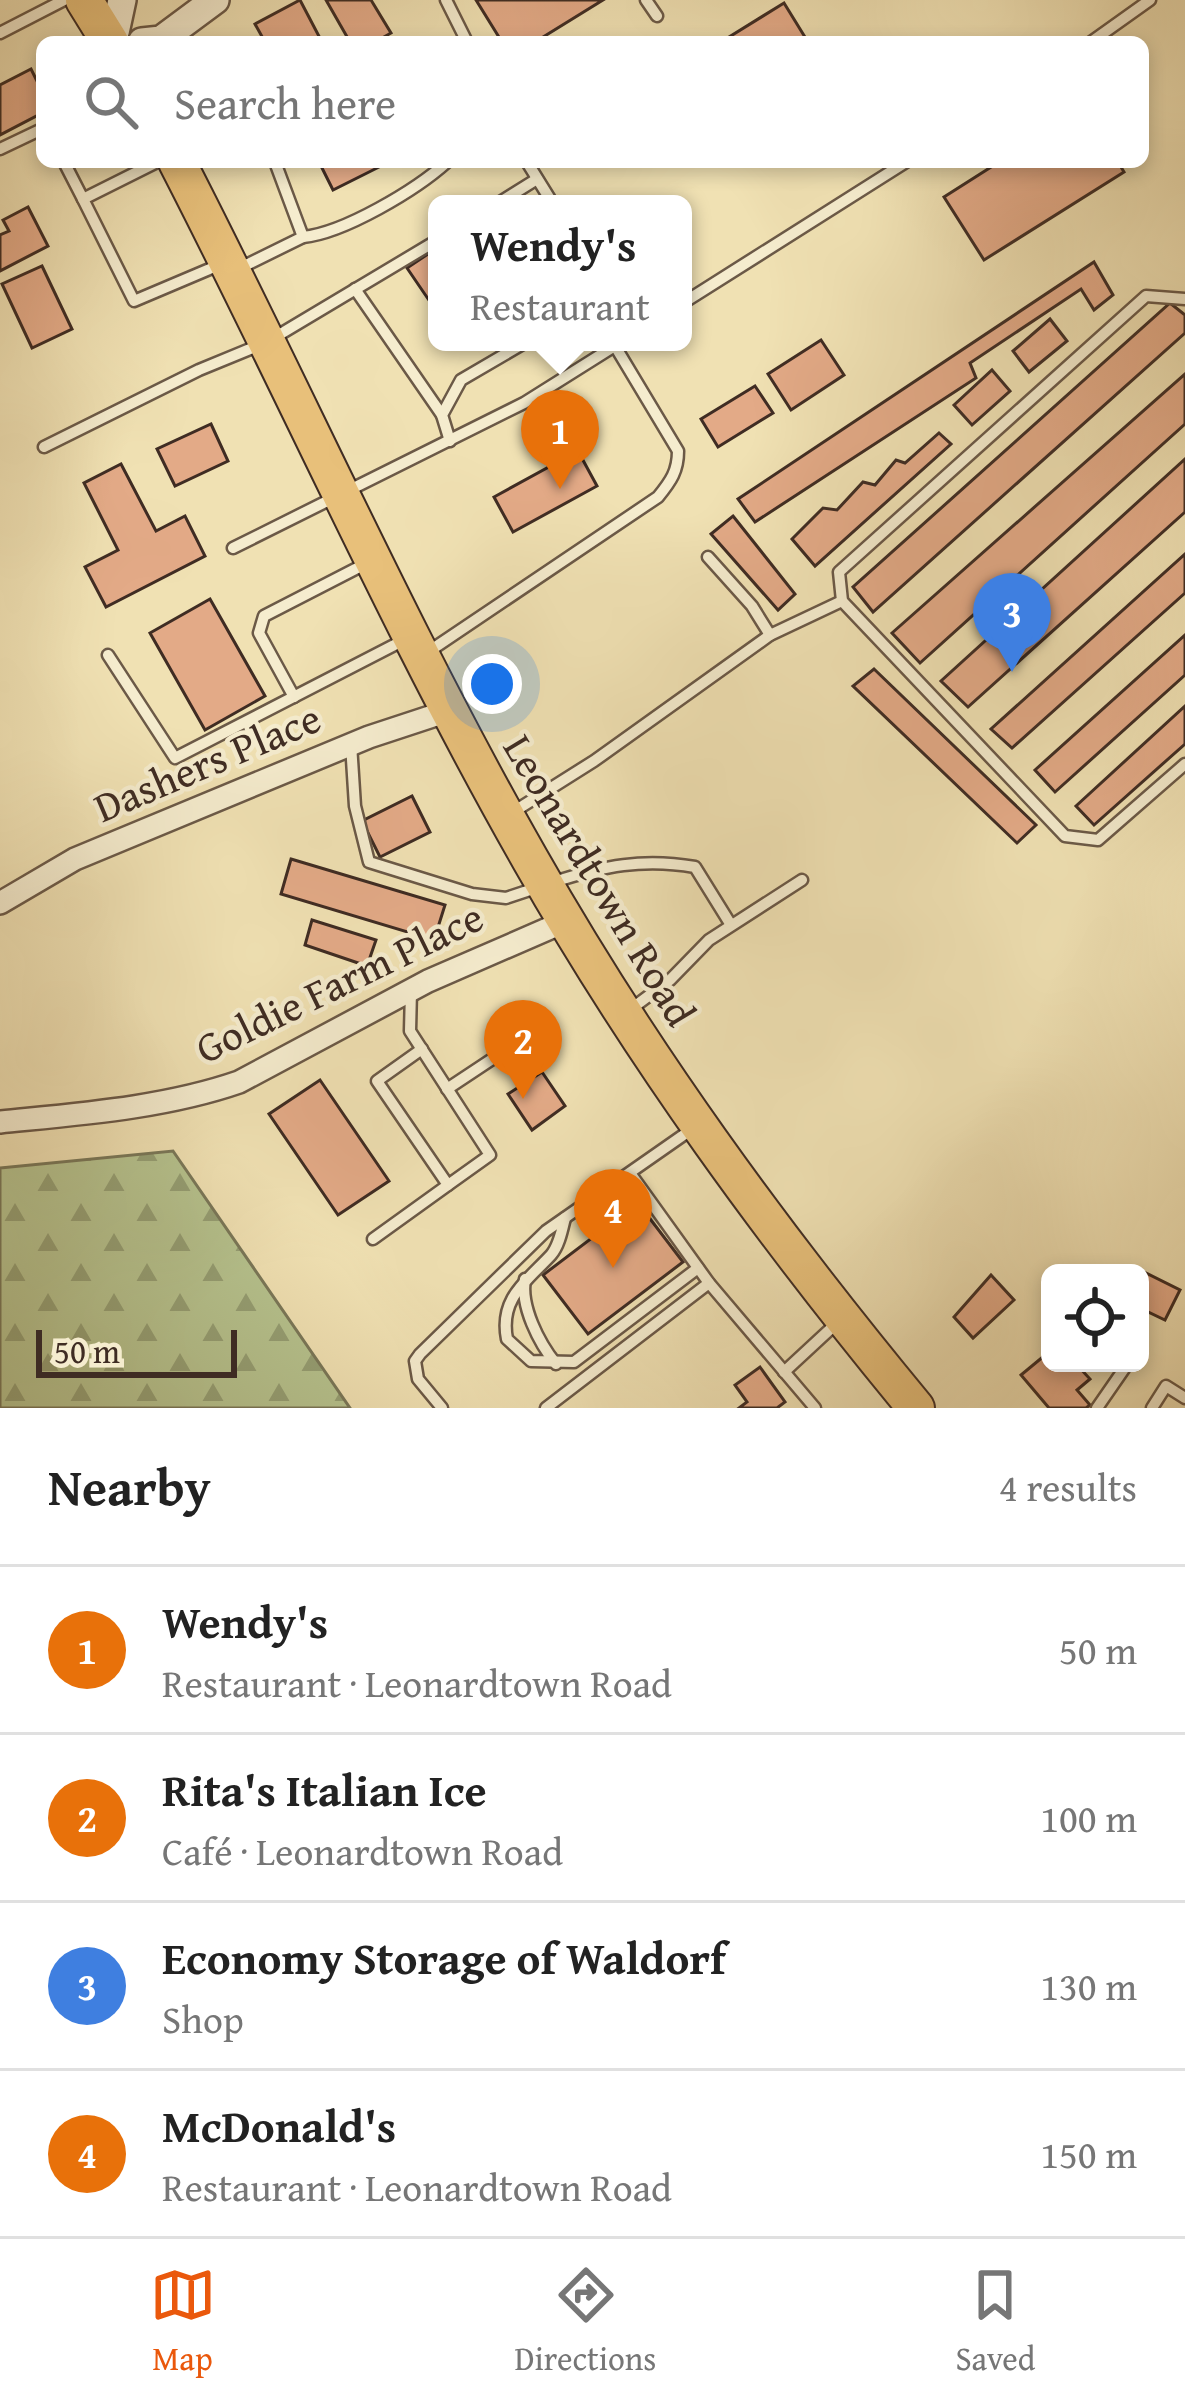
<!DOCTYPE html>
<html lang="en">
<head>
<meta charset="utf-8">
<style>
  :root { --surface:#fff; --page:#f2f2f2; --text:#222; --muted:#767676; --line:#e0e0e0; --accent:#ea580c }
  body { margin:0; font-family:"Gentium Book Plus",serif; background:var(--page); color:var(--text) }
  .controls { position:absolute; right:36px; bottom:36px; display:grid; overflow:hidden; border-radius:18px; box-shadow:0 6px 18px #0003 }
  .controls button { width:108px; height:108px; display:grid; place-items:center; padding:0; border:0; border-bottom:3px solid var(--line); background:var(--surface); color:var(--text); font:60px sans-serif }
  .scale { position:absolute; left:36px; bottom:30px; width:201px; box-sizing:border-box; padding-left:12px; border:6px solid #3f2c23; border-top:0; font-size:33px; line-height:42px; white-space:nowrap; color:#3f2c23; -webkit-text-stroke:9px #f5ecce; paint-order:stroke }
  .you { position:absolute; left:492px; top:684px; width:42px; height:42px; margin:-30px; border:9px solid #fff; border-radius:50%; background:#1a73e8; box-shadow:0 0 0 18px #1a73e833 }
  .badge { display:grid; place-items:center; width:78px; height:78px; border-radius:50%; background:var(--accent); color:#fff; font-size:39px; font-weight:700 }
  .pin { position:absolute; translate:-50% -99px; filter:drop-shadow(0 3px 6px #0008) }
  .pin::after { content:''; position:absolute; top:63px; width:42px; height:36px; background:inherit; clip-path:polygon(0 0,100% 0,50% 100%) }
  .popup { position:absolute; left:428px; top:195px; width:264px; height:156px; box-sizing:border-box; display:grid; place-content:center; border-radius:18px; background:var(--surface); filter:drop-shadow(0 3px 9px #0005); font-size:39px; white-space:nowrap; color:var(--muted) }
  .popup b { font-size:45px; color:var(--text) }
  .popup::after { content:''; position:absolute; left:50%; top:100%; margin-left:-24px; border:24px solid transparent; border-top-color:var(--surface) }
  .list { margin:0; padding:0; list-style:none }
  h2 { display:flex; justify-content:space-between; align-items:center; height:156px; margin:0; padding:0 48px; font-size:51px }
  h2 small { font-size:39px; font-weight:400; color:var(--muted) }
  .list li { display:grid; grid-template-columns:78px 1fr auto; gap:36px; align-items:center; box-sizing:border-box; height:168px; padding:0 48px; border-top:3px solid var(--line) }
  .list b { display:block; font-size:45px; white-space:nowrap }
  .list p { margin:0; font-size:39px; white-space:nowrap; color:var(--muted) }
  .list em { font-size:39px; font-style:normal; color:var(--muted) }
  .icon { flex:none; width:66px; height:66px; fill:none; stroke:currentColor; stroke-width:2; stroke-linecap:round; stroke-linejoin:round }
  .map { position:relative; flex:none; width:1185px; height:1408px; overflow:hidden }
  .search { position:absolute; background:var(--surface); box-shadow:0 6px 18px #0003; left:36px; right:36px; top:36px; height:132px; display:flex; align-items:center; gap:30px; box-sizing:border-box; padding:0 42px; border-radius:18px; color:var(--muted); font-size:45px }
  .sheet { height:828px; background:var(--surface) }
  nav { display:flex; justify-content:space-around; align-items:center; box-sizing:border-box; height:168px; border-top:3px solid var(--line); background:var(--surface); font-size:33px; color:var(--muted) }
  nav a { display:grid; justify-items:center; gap:6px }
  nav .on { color:var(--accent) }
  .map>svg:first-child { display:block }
  .forest { fill:url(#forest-firs); stroke:#7a7859; stroke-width:3 }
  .building { fill:#e3aa87; stroke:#3f2c23; stroke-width:3 }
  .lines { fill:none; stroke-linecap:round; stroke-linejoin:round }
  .service-casing { stroke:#6b5947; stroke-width:15 }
  .minor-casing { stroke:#6b5947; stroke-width:26 }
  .tertiary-casing { stroke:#6b5947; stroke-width:32 }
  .trunk-casing { stroke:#3f2c23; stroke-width:40 }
  .service { stroke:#f5ecce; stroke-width:10 }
  .minor { stroke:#f5ecce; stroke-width:21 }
  .tertiary { stroke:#f5ecce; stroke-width:27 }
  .trunk { stroke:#e8c07a; stroke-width:36 }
  .labels { text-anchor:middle; stroke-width:9; stroke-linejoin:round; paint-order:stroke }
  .street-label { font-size:42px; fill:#3f2c23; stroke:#f5ecce }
</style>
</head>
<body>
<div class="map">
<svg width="1185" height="1408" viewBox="0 0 1185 1408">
  <defs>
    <pattern id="forest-firs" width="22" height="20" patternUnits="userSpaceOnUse" patternTransform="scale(3)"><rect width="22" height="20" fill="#b6c38f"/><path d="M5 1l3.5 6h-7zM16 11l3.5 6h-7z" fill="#959f74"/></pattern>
  </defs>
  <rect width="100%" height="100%" fill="#f0e1b3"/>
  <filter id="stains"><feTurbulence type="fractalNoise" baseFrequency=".00167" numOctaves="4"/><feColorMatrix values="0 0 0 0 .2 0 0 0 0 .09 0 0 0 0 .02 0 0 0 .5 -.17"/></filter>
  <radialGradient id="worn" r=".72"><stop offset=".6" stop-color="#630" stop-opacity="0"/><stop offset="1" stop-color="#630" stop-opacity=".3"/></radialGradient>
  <path class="forest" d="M 173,1151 L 350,1408 L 0,1408 L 0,1168 Z"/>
  <g class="building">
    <path d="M 300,0 L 322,42 L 265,42 L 255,24 Z"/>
    <path d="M 326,0 L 371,0 L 391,33 L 375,42 L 350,42 Z"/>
    <path d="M 476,0 L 603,0 L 535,42 L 502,42 Z"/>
    <path d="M 784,3 L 808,42 L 721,42 Z"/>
    <path d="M 31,69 L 42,91 L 42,113 L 0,135 L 0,85 Z"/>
    <path d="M 319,162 L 389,162 L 333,190 Z"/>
    <path d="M 999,162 L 1118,162 L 1124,172 L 984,260 L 944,197 Z"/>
    <path d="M 28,207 L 48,246 L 0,271 L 0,235 L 9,231 L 3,220 Z"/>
    <path d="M 437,248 L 437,312 L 407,268 Z"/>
    <path d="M 1094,262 L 1113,295 L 1094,310 L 1081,289 L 970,363 L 976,378 L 755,522 L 738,499 Z"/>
    <path d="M 42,266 L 72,329 L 32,348 L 2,284 Z"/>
    <path d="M 1170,303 L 1185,315 L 1185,333 L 873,612 L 853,587 Z"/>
    <path d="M 1050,319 L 1067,341 L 1029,372 L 1013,351 Z"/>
    <path d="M 821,340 L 844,375 L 791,410 L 768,374 Z"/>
    <path d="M 992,370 L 1010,391 L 972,425 L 954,405 Z"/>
    <path d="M 1185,374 L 1185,424 L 920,663 L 892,633 Z"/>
    <path d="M 755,386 L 773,413 L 718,447 L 701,419 Z"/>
    <path d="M 211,424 L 228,461 L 175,486 L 157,449 Z"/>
    <path d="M 939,433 L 951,444 L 815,566 L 792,539 L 823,508 L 837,510 L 863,482 L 875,485 L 896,460 L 905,463 Z"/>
    <path d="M 578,451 L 597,486 L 513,532 L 494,497 Z"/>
    <path d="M 1185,459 L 1185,512 L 968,707 L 941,681 Z"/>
    <path d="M 121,464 L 156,531 L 185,516 L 205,556 L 106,607 L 85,567 L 118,550 L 84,483 Z"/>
    <path d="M 733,516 L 795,594 L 778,610 L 711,534 Z"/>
    <path d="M 1185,554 L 1185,593 L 1012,748 L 991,729 Z"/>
    <path d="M 210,599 L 265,696 L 205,730 L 150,633 Z"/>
    <path d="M 1185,635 L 1185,675 L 1055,792 L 1035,770 Z"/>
    <path d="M 874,669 L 1036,825 L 1017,843 L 853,686 Z"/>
    <path d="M 1185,706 L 1185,744 L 1094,825 L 1076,806 Z"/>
    <path d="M 412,796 L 430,832 L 380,857 L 362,821 Z"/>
    <path d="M 291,859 L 445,905 L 434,940 L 281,894 Z"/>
    <path d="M 312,920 L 376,940 L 367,966 L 305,945 Z"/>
    <path d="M 542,1072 L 565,1106 L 532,1130 L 508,1094 Z"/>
    <path d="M 320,1080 L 389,1181 L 338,1215 L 269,1114 Z"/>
    <path d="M 638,1203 L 683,1262 L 588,1334 L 543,1275 Z"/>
    <path d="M 1136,1268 L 1180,1290 L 1165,1320 L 1140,1308 L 1140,1273 L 1134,1273 Z"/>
    <path d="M 991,1275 L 1014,1300 L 973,1338 L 954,1317 Z"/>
    <path d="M 1050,1351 L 1050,1363 L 1082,1363 L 1078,1366 L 1090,1379 L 1077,1390 L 1090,1405 L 1086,1408 L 1049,1408 L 1021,1375 Z"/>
    <path d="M 760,1367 L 785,1402 L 777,1408 L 739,1408 L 747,1402 L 735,1385 Z"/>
  </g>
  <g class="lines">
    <defs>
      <g id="service">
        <path d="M 446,0 L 467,42"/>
        <path d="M 646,0 L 657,16"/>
        <path d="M 0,33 L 64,0"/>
        <path d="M 1091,42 L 1150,0"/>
        <path d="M 0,149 L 42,129"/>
        <path d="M 64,162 L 83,199"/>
        <path d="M 157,162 L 83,199 L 134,301 L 219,265"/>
        <path d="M 527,162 L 553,204"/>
        <path d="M 497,204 L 537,179"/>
        <path d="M 303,237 C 344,233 416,190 447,162"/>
        <path d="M 238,269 L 303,237 L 275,162"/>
        <path d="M 355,289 L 442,415"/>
        <path d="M 1185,299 L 1146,296 L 839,572 L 842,601 L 1065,836 L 1098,840 L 1185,764"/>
        <path d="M 683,303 L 906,162"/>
        <path d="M 450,441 L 442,415 L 461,380 L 526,342"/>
        <path d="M 44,447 L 199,370 L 267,342 L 431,244"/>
        <path d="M 233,548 L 524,403 L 621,342"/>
        <path d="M 708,557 L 752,606 L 770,635"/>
        <path d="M 428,652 L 658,497 C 671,481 678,471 678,451 L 615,346"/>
        <path d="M 108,655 L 175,758 L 404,640"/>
        <path d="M 294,697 L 259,633 L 264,616 L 367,563"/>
        <path d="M 351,744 L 355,806 L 369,862 L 472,894 L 506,898 L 536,888"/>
        <path d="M 510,814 L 594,761 L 770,635 L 842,601"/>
        <path d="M 554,882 C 603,866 643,858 695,867 L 731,925"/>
        <path d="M 411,990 L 410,1031 L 490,1155 L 448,1185"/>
        <path d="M 631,1009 L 670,980 L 709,940 L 802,880"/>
        <path d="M 447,1089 L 524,1038"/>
        <path d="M 630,1173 L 709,1283 L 815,1408"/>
        <path d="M 565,1218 C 562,1230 559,1246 551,1255 C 527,1281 499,1298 507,1339 L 531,1361 L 574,1362 L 698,1268"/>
        <path d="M 373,1239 L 448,1185 L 377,1081 L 422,1049"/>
        <path d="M 525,1279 C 520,1306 539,1343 556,1364"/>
        <path d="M 784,1372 L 839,1321"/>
        <path d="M 442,1408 L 418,1379 L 415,1361 L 420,1354 L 546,1231 L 695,1127"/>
        <path d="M 546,1408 L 709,1283"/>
        <path d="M 1097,1408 L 1124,1369 L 1122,1363"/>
        <path d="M 1152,1408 L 1166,1386 L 1185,1398"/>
      </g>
      <g id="minor">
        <path d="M 0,903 L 75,859 L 369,737 L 451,710"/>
        <path d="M 0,1122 C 79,1114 164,1108 239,1082 L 428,981 L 566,921"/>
      </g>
      <g id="tertiary">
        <path d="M 113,42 L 122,0"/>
        <path d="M 142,42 L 161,40 L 215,0"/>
      </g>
      <g id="trunk">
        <path d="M 84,0 L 110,42"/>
        <path d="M 177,162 C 296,393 401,633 530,859 C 641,1055 773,1235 916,1408"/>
      </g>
    </defs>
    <use href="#service" class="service-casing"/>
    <use href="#minor" class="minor-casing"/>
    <use href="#tertiary" class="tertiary-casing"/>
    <use href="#trunk" class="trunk-casing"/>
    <use href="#service" class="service"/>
    <use href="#minor" class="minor"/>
    <use href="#tertiary" class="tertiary"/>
    <use href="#trunk" class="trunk"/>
  </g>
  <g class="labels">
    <g class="street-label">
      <text transform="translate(207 762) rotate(-23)" y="15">Dashers Place</text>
      <text transform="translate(600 880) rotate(59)" y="15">Leonardtown Road</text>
      <text transform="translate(339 982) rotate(-26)" y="15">Goldie Farm Place</text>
    </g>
  </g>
  <rect width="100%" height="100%" filter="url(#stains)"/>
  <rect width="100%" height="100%" fill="url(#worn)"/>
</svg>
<div class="controls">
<button><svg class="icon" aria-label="locate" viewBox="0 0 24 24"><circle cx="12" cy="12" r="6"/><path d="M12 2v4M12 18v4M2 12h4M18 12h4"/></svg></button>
</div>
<div class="scale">50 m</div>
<div class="you"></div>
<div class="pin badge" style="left:560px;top:489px;background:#e8710a">1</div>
<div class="popup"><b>Wendy's</b>Restaurant</div>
<div class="pin badge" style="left:523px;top:1099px;background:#e8710a">2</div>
<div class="pin badge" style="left:1012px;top:672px;background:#3f7fe0">3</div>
<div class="pin badge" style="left:613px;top:1268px;background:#e8710a">4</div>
<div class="search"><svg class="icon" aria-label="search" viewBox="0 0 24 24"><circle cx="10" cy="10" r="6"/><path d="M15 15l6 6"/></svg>Search here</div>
</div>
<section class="sheet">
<h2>Nearby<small>4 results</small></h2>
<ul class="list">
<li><span class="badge" style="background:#e8710a">1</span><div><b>Wendy's</b><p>Restaurant · Leonardtown Road</p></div><em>50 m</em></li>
<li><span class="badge" style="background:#e8710a">2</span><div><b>Rita's Italian Ice</b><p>Café · Leonardtown Road</p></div><em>100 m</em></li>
<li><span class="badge" style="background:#3f7fe0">3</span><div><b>Economy Storage of Waldorf</b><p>Shop</p></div><em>130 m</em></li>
<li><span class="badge" style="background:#e8710a">4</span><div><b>McDonald's</b><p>Restaurant · Leonardtown Road</p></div><em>150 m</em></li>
</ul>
</section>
<nav>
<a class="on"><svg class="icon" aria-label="map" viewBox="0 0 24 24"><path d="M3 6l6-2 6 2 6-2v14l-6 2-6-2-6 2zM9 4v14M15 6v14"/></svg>Map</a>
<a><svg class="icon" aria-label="directions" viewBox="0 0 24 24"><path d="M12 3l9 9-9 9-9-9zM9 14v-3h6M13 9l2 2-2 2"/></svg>Directions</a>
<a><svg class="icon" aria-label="saved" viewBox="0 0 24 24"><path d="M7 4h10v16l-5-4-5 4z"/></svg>Saved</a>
</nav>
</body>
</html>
